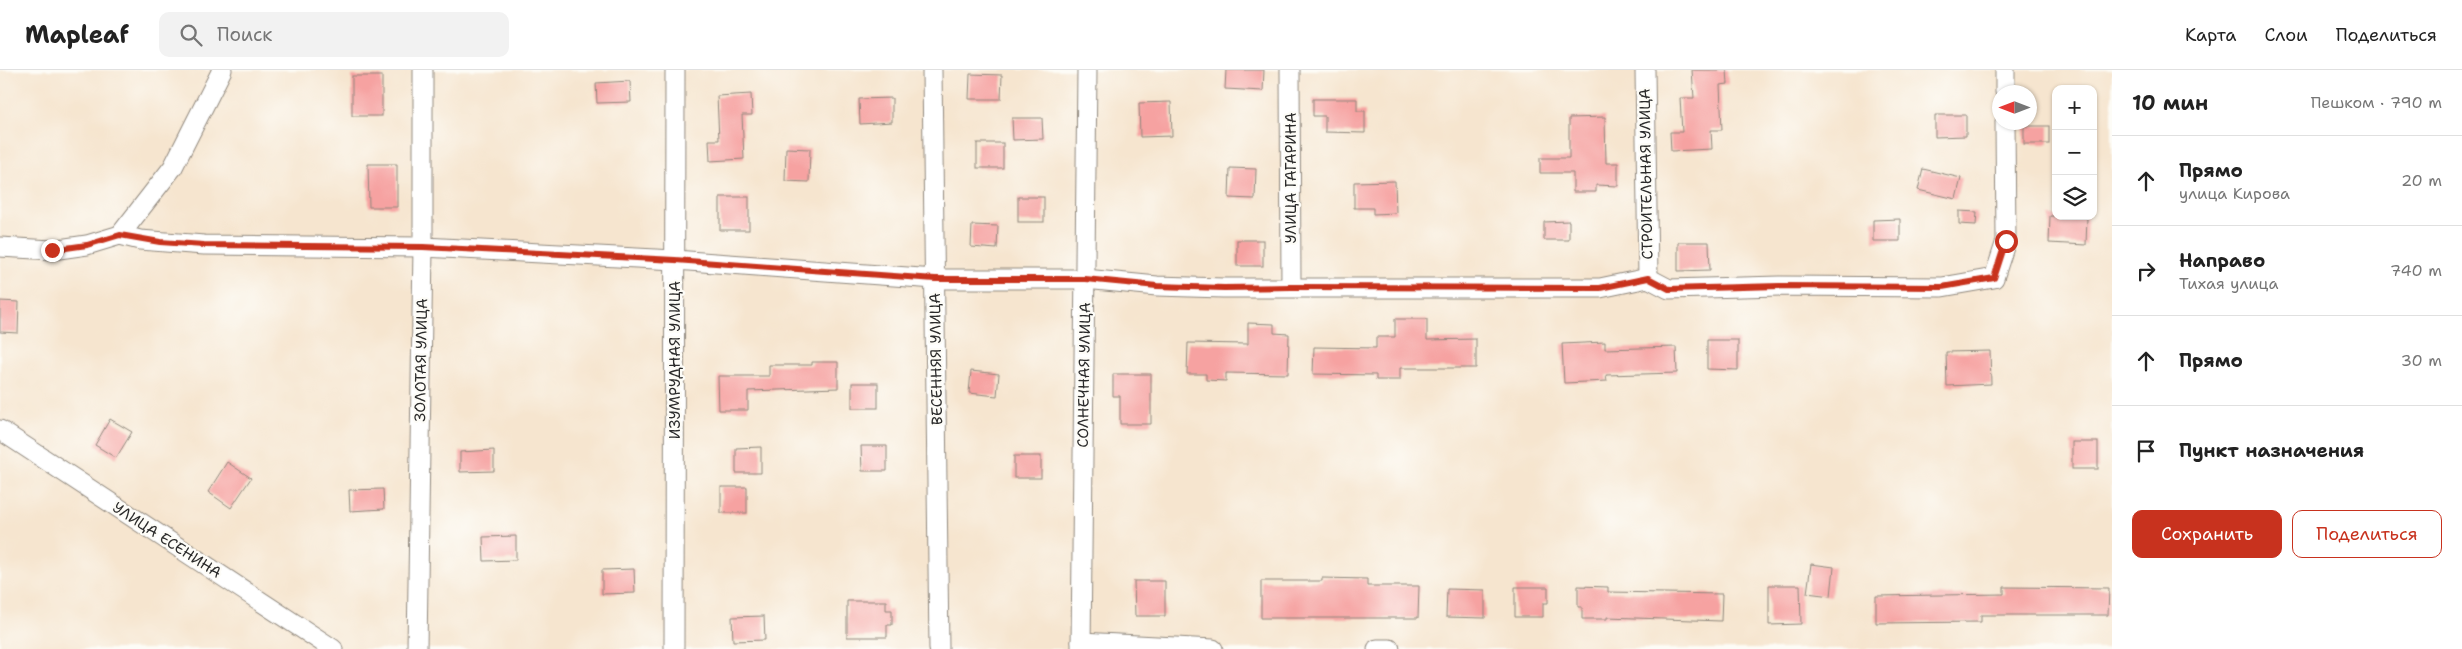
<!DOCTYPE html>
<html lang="ru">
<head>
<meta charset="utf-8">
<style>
  :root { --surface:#fff; --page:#f2f2f2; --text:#222; --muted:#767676; --line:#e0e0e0; --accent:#c8321e }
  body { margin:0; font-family:"Shantell Sans",sans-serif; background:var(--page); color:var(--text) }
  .controls { position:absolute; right:15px; top:15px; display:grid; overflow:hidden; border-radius:10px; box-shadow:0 1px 4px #0004 }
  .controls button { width:45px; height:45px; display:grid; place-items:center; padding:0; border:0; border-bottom:1px solid var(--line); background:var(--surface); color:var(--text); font:25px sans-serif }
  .compass { position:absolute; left:1992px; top:15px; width:45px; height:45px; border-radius:50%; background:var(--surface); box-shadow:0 1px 4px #0004; rotate:270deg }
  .stop { position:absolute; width:15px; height:15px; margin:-11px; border:4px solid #c8321e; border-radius:50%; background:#fff }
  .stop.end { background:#c8321e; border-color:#fff; box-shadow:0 1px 5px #0008 }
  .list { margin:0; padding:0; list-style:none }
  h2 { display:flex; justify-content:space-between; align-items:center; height:65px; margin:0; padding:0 20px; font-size:21px }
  h2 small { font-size:16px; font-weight:400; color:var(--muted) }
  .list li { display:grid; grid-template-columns:32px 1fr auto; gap:15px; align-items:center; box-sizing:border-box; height:90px; padding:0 20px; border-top:1px solid var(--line) }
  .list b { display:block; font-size:19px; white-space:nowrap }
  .list p { margin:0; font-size:16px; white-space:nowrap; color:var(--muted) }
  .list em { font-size:16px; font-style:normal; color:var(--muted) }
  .actions { display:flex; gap:10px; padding:15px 20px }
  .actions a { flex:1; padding:11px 0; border:1px solid var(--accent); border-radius:10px; text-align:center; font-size:18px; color:var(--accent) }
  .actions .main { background:var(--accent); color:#fff }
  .icon { flex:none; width:28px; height:28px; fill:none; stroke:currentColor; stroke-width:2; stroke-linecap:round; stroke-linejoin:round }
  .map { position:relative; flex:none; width:2112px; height:579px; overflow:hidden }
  header { display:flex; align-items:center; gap:30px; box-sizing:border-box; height:70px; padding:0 25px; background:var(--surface); border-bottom:1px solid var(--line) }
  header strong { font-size:24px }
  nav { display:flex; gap:28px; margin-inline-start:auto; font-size:18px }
  .search { width:350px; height:45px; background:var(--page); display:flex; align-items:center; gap:12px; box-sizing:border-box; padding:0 18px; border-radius:10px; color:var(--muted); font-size:19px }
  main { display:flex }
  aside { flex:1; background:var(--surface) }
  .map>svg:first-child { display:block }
  .building { fill:#f6a2a1 }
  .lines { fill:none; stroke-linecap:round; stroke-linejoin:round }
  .minor-casing { stroke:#90887d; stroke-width:21 }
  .minor { stroke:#fff; stroke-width:19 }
  .route { stroke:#c8321e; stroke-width:6 }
  .labels { text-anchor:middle; stroke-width:4.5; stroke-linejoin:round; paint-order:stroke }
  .street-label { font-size:15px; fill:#2b2b2b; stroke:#fdfcf7 }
</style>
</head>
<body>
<header>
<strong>Mapleaf</strong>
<div class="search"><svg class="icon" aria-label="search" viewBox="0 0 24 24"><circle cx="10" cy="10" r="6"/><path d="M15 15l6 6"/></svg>Поиск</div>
<nav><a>Карта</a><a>Слои</a><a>Поделиться</a></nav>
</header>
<main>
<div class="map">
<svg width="2112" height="579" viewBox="0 0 2112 579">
  <rect width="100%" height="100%" fill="#fdfcf7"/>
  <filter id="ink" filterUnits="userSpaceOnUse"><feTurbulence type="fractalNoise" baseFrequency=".02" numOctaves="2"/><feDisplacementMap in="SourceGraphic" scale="10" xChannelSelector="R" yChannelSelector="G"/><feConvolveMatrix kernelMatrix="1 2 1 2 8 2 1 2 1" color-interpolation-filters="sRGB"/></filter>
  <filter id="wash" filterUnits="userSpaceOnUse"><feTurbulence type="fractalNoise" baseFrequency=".0096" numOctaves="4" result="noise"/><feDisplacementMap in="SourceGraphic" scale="20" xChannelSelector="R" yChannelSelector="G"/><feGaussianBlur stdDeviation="1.12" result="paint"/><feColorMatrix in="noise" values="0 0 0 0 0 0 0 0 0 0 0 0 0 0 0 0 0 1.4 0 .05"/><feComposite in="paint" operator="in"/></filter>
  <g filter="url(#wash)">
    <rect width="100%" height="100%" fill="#f6e5cf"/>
    <g id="blocks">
      <g class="building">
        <path d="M 1226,0 L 1264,0 L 1263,21 L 1225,19 Z"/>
        <path d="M 1692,0 L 1727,0 L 1728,14 L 1720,15 L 1722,60 L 1711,60 L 1712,79 L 1671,81 L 1670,62 L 1682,62 L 1680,28 L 1694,28 Z"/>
        <path d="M 970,4 L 1002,5 L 1001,29 L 969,29 Z"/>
        <rect x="352" y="6" width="30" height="40"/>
        <path d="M 630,11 L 631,32 L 597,33 L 596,13 Z"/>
        <path d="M 751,24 L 752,45 L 742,45 L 744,89 L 710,91 L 709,70 L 719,70 L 717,26 Z"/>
        <path d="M 892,28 L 892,52 L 860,54 L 859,29 Z"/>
        <path d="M 1313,29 L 1357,29 L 1357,41 L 1365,41 L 1365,63 L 1325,62 L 1325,46 L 1313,46 Z"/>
        <path d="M 1171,32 L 1172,66 L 1140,67 L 1139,33 Z"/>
        <path d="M 1935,45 L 1966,45 L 1966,66 L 1935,67 Z"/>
        <path d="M 1605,47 L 1606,93 L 1618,93 L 1618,116 L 1596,115 L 1596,122 L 1573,122 L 1573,103 L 1540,103 L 1540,88 L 1569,88 L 1569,48 Z"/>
        <path d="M 1012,48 L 1042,48 L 1043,69 L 1013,70 Z"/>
        <rect x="2024" y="56" width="25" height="18"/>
        <rect x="977" y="73" width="26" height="25"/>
        <path d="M 786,78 L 810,79 L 809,112 L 785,111 Z"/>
        <path d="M 368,94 L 397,94 L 397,137 L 369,137 Z"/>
        <path d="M 1230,98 L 1256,99 L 1255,129 L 1229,128 Z"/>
        <path d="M 1923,99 L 1961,108 L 1956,129 L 1918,120 Z"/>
        <path d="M 1395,111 L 1396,143 L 1373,144 L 1373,138 L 1354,138 L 1354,112 Z"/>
        <rect x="720" y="127" width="29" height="33"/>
        <rect x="1018" y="127" width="26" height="25"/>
        <path d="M 1959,141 L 1977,142 L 1976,155 L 1959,154 Z"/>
        <path d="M 2050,146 L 2087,147 L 2086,175 L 2049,173 Z"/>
        <path d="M 1900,149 L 1900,171 L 1873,171 L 1873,150 Z"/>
        <path d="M 1569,151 L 1569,170 L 1544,170 L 1544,152 Z"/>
        <path d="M 972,155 L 998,156 L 997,179 L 971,177 Z"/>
        <rect x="1237" y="170" width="26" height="26"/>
        <path d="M 1678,172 L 1709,172 L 1710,200 L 1678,201 Z"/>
        <path d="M 0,231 L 19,232 L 18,263 L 0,262 Z"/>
        <path d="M 1395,249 L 1427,249 L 1427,270 L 1476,269 L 1476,298 L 1400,298 L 1400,310 L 1376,310 L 1376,305 L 1313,304 L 1314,277 L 1376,278 L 1376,267 L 1395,267 Z"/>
        <path d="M 1248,253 L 1274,254 L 1274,263 L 1289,264 L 1288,304 L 1226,303 L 1226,311 L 1206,310 L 1206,304 L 1187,304 L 1188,273 L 1248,274 Z"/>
        <path d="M 1707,270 L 1738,270 L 1738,300 L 1707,299 Z"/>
        <path d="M 1605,272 L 1605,279 L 1676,277 L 1677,303 L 1606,305 L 1607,311 L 1564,313 L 1562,274 Z"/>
        <path d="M 1990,281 L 1991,314 L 1947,316 L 1946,282 Z"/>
        <path d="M 812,292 L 838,292 L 838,318 L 748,321 L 748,340 L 719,340 L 718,306 L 769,306 L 769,295 L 812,295 Z"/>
        <path d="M 971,301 L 999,304 L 997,326 L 969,323 Z"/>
        <path d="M 1113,304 L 1151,304 L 1151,354 L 1120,354 L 1120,326 L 1113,326 Z"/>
        <rect x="852" y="313" width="26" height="25"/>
        <path d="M 110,349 L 132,362 L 116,388 L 95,375 Z"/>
        <rect x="2072" y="372" width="26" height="27"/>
        <path d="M 861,376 L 887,376 L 887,401 L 862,401 Z"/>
        <path d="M 761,377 L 761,403 L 736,403 L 736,378 Z"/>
        <path d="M 494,380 L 494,401 L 460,402 L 460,382 Z"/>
        <rect x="1014" y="386" width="27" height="22"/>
        <path d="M 227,392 L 251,408 L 231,438 L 208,422 Z"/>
        <rect x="721" y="417" width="26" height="26"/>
        <path d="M 383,419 L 384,439 L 350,441 L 349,420 Z"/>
        <path d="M 516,466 L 516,490 L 484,491 L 483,467 Z"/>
        <path d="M 1811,494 L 1834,497 L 1831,526 L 1807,523 Z"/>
        <path d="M 634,499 L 635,523 L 602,524 L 602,500 Z"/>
        <path d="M 1322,508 L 1367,509 L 1367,516 L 1419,516 L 1418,548 L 1261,548 L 1261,511 L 1322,511 Z"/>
        <path d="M 1134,511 L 1165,511 L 1165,546 L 1135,546 Z"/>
        <path d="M 1769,515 L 1800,515 L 1801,554 L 1769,555 Z"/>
        <path d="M 1578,516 L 1608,517 L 1608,522 L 1722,524 L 1721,551 L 1607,547 L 1607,549 L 1582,549 L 1582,537 L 1578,537 Z"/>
        <path d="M 1515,517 L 1548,517 L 1548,533 L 1543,533 L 1543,547 L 1515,547 Z"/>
        <path d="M 2004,517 L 2109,518 L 2108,545 L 1981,545 L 1981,552 L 1876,553 L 1876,526 L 2004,524 Z"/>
        <path d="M 1447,519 L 1485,520 L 1485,548 L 1446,547 Z"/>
        <path d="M 847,531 L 886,531 L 886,540 L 892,540 L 892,555 L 887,555 L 887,567 L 847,567 Z"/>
        <path d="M 764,546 L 765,570 L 733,571 L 732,547 Z"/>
      </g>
    </g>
  </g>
  <g filter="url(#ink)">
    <use href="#blocks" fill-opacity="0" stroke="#90887d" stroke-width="1"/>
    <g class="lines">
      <defs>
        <g id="minor">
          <path d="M 932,0 L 939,579"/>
          <path d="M 1290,0 L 1291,217"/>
          <path d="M 1645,0 L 1648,208"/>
          <path d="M 2005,0 L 2005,22"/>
          <path d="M 120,165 L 140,170 L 204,175 L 423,177 L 675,190 L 935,209 L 1085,209 L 1157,216 L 1223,218 L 1600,218 L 1648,208 L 1669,219 L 1779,216 L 1942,217 L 1994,208 L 2006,171 L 2005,52"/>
          <path d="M 0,177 L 52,180 L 87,175 L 120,165 L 173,97 L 222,0"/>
          <path d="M 0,360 L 333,579"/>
          <path d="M 1081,572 L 1213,579"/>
          <path d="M 417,579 L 423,177 L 423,0"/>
          <path d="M 674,579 L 675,0"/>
          <path d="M 1081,579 L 1087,0"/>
          <path d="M 1377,579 L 1390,579"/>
        </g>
      </defs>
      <use href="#minor" class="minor-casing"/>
      <use href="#minor" class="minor"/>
    </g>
  </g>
  <g class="lines" filter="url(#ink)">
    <path class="route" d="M 52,180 L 87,175 L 120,165 L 160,172 L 204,175 L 423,177 L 675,190 L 935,209 L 1085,209 L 1157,216 L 1224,218 L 1291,217 L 1600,218 L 1648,208 L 1669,219 L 1779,216 L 1942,217 L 1994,208 L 2006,171"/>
  </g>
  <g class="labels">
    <g class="street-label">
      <text transform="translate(1646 104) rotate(-91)" y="5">СТРОИТЕЛЬНАЯ УЛИЦА</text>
      <text transform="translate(1291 108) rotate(-90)" y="5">УЛИЦА ГАГАРИНА</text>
      <text transform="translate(936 289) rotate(-91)" y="5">ВЕСЕННЯЯ УЛИЦА</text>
      <text transform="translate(421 290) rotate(-89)" y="5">ЗОЛОТАЯ УЛИЦА</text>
      <text transform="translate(675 290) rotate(-90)" y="5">ИЗУМРУДНАЯ УЛИЦА</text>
      <text transform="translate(1084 305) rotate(-89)" y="5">СОЛНЕЧНАЯ УЛИЦА</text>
      <text transform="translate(167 470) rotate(33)" y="5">УЛИЦА ЕСЕНИНА</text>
    </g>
  </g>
</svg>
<div class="controls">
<button>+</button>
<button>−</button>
<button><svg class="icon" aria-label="layers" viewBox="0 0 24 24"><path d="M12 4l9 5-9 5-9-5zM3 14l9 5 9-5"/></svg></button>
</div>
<svg class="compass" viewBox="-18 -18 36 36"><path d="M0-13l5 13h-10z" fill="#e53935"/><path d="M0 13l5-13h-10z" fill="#767676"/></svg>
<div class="stop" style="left:2006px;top:171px"></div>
<div class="stop end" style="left:52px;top:180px"></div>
</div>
<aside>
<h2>10 мин<small>Пешком · 790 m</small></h2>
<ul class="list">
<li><svg class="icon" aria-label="ahead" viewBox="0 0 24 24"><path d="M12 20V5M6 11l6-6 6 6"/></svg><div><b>Прямо</b><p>улица Кирова</p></div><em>20 m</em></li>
<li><svg class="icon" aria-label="right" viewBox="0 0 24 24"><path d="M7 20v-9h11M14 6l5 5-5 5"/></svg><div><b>Направо</b><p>Тихая улица</p></div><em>740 m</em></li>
<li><svg class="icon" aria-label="ahead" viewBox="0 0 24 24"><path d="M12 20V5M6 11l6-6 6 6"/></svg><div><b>Прямо</b></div><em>30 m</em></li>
<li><svg class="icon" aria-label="arrive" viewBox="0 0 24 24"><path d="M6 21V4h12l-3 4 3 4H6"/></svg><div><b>Пункт назначения</b></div></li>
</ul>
<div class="actions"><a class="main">Сохранить</a><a>Поделиться</a></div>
</aside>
</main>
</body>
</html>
